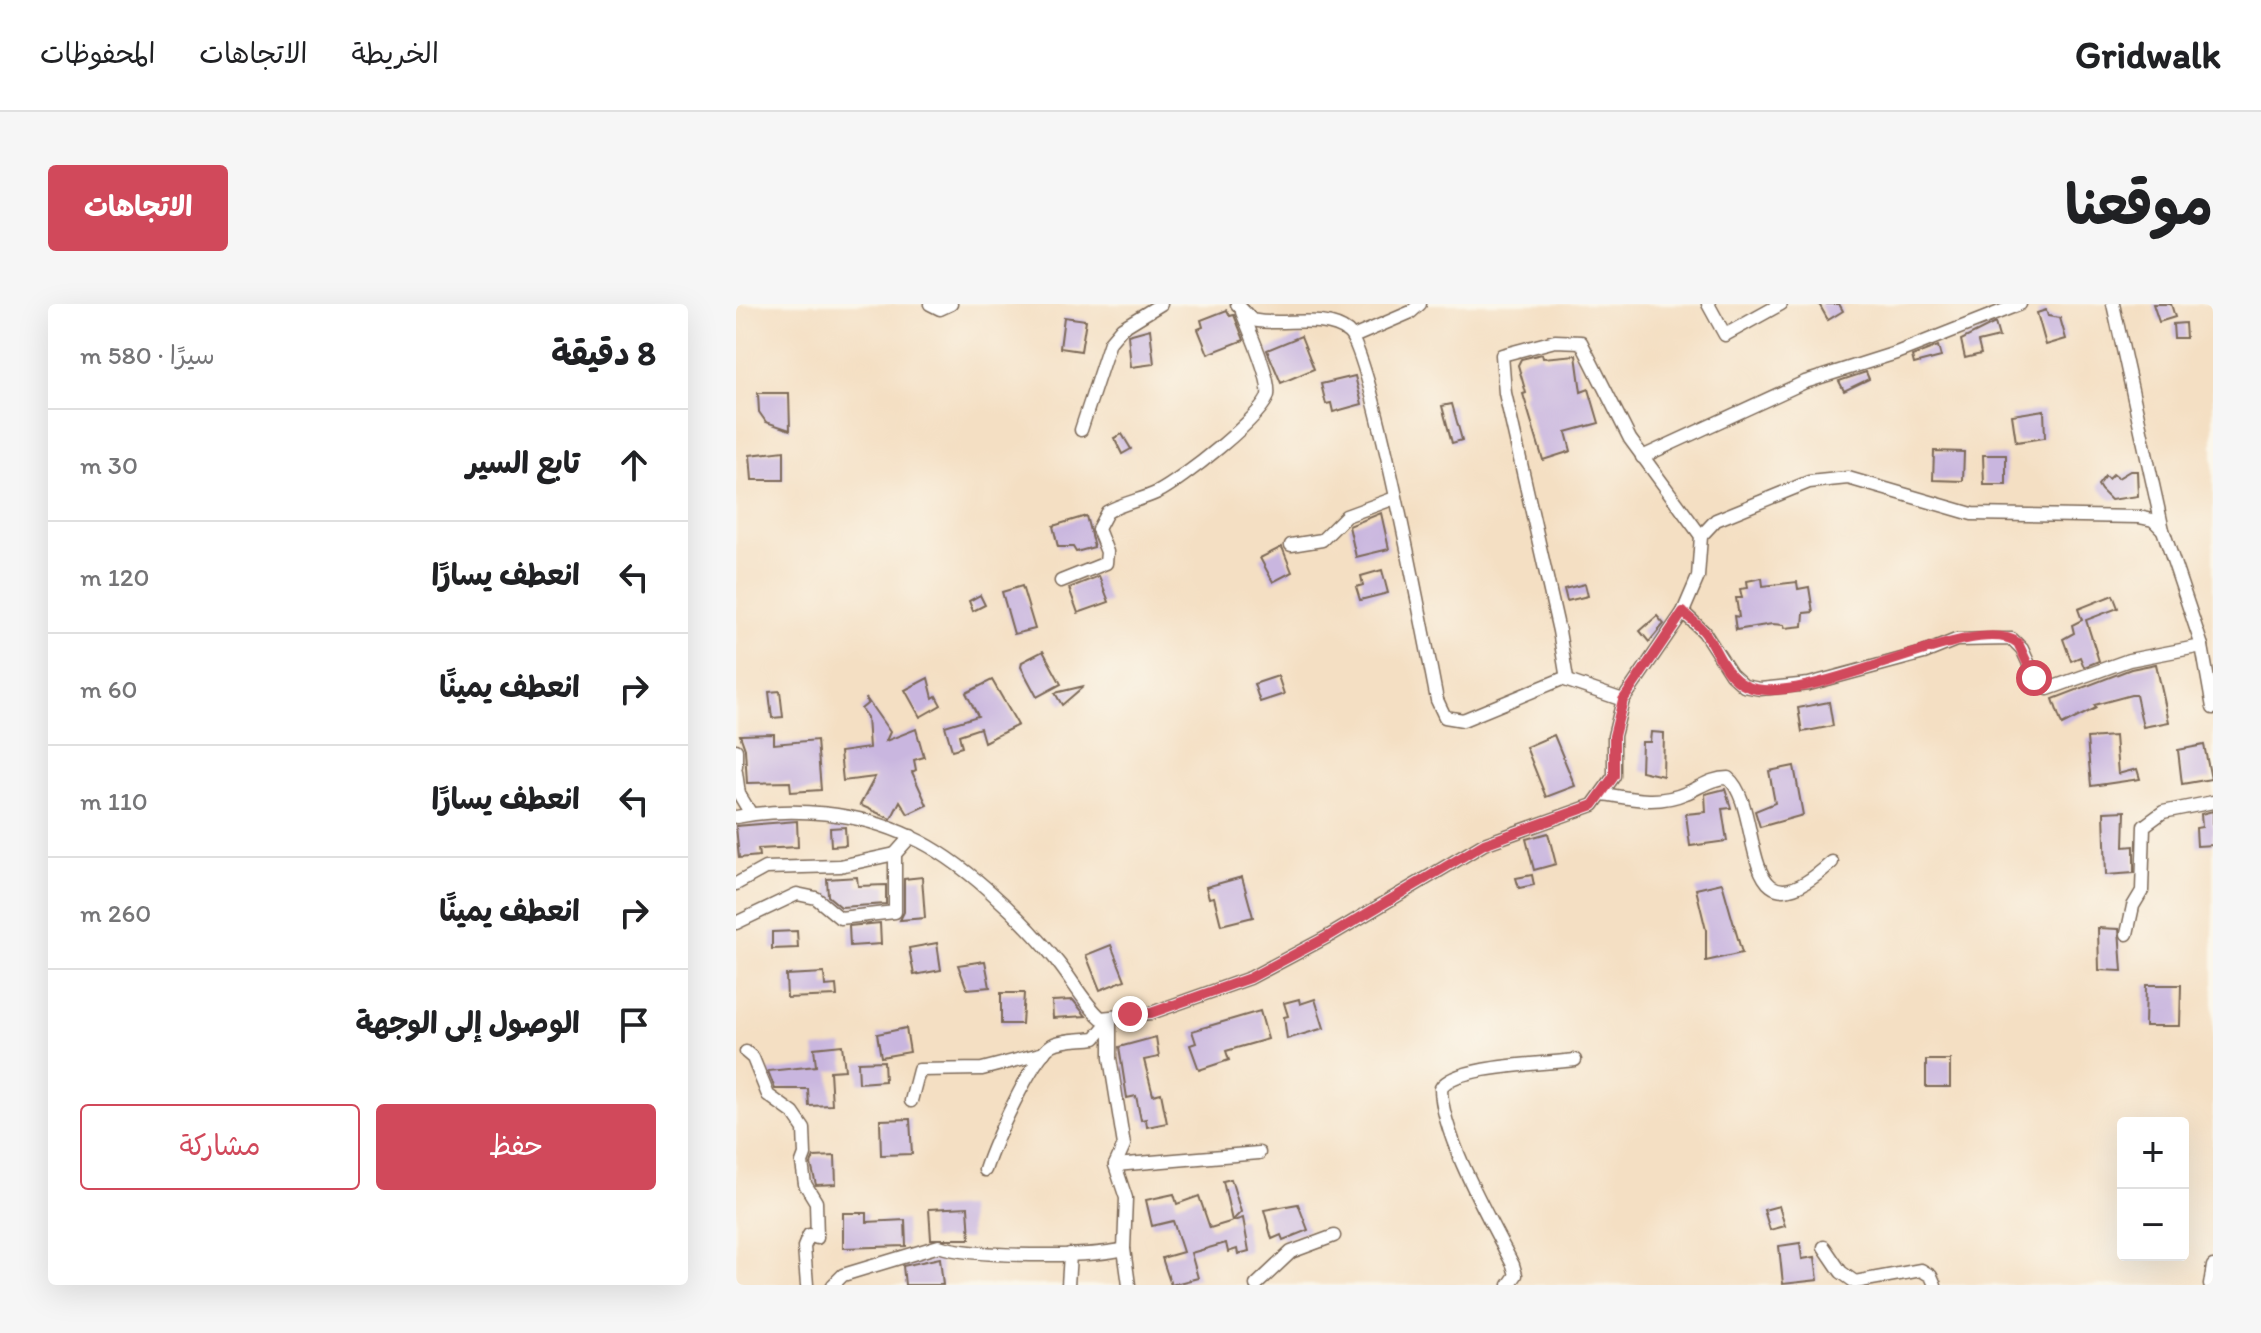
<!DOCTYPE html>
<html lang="ar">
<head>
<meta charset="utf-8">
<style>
  :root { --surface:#fff; --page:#f6f6f6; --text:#202124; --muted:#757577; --line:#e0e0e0; --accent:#d1495b }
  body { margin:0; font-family:Itim,"Playpen Sans Arabic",sans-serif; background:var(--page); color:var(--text); direction:rtl }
  .controls { position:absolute; right:24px; bottom:24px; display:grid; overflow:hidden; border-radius:8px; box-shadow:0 8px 32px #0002 }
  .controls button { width:72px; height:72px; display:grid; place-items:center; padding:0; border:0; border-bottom:2px solid var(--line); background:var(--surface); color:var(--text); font:40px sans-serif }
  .stop { position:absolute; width:24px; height:24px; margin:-18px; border:6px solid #d1495b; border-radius:50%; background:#fff }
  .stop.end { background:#d1495b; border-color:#fff; box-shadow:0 2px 8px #0008 }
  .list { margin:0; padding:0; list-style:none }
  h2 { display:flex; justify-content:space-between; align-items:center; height:104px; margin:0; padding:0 32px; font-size:34px }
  h2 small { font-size:26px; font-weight:400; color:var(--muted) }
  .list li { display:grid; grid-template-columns:52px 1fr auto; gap:24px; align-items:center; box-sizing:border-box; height:112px; padding:0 32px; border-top:2px solid var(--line) }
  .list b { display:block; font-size:30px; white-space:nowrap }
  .list em { font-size:26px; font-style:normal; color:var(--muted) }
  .actions { display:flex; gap:16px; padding:24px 32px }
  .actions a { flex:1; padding:18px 0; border:2px solid var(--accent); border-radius:8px; text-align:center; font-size:28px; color:var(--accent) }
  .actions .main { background:var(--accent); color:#fff }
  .icon { flex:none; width:44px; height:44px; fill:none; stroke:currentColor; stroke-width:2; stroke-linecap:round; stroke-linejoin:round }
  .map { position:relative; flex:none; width:1477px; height:981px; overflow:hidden; direction:ltr; border-radius:8px }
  header { display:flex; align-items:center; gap:48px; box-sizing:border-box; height:112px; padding:0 40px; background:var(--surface); border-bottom:2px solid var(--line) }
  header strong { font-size:38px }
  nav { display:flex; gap:44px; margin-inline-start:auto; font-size:28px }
  .intro { display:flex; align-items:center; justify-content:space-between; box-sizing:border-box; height:192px; padding:0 48px }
  h1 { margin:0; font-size:56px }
  .button { padding:20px 36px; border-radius:8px; background:var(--accent); color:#fff; font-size:28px; font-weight:700 }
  main { display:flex; gap:48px; padding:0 48px }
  aside { flex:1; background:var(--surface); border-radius:8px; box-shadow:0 8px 32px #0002 }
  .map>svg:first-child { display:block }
  .building { fill:#c9b6df }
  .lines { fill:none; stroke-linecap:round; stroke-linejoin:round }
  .street-casing { stroke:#7c6958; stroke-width:15 }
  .street { stroke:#fff; stroke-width:12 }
  .route { stroke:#d1495b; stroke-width:10 }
</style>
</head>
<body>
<header>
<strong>Gridwalk</strong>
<nav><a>الخريطة</a><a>الاتجاهات</a><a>المحفوظات</a></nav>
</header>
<div class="intro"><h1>موقعنا</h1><a class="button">الاتجاهات</a></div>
<main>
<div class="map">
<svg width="1477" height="981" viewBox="0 0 1477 981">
  <rect width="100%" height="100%" fill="#fbf7ec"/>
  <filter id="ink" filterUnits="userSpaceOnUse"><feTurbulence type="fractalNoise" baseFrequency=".0125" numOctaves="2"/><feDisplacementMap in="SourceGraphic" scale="16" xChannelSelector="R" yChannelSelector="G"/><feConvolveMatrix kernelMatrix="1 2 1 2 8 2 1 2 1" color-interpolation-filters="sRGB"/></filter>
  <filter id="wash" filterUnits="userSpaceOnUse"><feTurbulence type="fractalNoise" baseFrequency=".006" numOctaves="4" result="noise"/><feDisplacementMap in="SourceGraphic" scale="32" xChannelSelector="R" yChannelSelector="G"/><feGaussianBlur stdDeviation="1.8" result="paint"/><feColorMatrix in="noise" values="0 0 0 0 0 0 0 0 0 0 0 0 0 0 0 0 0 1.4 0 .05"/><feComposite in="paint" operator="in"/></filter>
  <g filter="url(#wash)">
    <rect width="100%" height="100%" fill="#f4dfc3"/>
    <g id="blocks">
      <g class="building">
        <path d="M 1083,0 L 1103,0 L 1107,7 L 1092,16 Z"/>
        <path d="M 1417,0 L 1435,0 L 1439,13 L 1423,18 Z"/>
        <path d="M 491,6 L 494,12 L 498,11 L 508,36 L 472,50 L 462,25 L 467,23 L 465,16 Z"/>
        <path d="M 1310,6 L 1312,12 L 1324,14 L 1330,35 L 1310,41 L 1301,9 Z"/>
        <path d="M 328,13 L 350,16 L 345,47 L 324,44 Z"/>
        <path d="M 1259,19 L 1263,33 L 1242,38 L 1245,50 L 1229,54 L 1225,36 Z"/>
        <path d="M 1449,19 L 1450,34 L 1438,34 L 1437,20 Z"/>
        <path d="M 414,25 L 418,60 L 395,63 L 392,31 Z"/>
        <path d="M 565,32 L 578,65 L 545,79 L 531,46 Z"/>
        <path d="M 1202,42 L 1205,53 L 1178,60 L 1176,52 Z"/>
        <path d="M 806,50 L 807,54 L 840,51 L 845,88 L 853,85 L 863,119 L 830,128 L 835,147 L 807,156 L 787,90 L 790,89 L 782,61 L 785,55 Z"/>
        <path d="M 1130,68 L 1133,75 L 1108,87 L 1103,77 Z"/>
        <path d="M 619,72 L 626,100 L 597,108 L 595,99 L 590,100 L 585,80 Z"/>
        <path d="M 22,89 L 53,89 L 54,126 L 30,118 L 23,108 Z"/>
        <path d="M 716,100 L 726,136 L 716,139 L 706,102 Z"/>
        <path d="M 1308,106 L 1309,134 L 1280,138 L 1276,111 Z"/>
        <path d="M 386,130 L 395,145 L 386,150 L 378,134 Z"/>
        <path d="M 48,147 L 48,176 L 16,176 L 14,151 Z"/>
        <path d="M 1198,147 L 1228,148 L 1227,177 L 1197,176 Z"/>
        <path d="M 1247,151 L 1270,151 L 1270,181 L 1248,181 Z"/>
        <path d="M 1394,167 L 1401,167 L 1402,192 L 1375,196 L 1365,186 L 1362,181 L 1369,172 L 1372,175 L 1377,170 L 1382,174 Z"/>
        <path d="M 645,209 L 653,245 L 620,253 L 613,222 Z"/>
        <path d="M 350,212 L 358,243 L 340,248 L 337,243 L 322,243 L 317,222 Z"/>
        <path d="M 546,243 L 556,268 L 537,278 L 524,254 Z"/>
        <path d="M 646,266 L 652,289 L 624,296 L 620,283 L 627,281 L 625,272 Z"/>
        <path d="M 363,272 L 373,298 L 342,309 L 333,284 Z"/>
        <path d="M 1026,274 L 1027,282 L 1061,278 L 1062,285 L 1073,283 L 1077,308 L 1068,309 L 1067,322 L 1049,324 L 1048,321 L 1036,320 L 1000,326 L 998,312 L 1003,313 L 1000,294 L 1006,294 L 1004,285 L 1012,284 L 1011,277 Z"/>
        <path d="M 849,280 L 852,292 L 831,297 L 828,285 Z"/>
        <path d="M 286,282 L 299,325 L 278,330 L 266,288 Z"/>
        <path d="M 244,291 L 249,301 L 237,307 L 233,297 Z"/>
        <path d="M 1377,291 L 1382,304 L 1350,316 L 1363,357 L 1348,363 L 1344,353 L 1335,357 L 1327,335 L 1338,329 L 1336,321 L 1346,316 L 1342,305 Z"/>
        <path d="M 921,312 L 928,320 L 913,338 L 904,327 Z"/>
        <path d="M 307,347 L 325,380 L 301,393 L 285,363 L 286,358 Z"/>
        <path d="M 1420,360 L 1433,418 L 1407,423 L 1400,391 L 1395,391 L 1358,401 L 1360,404 L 1326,421 L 1317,395 L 1395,365 Z"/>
        <path d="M 542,372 L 548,390 L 524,398 L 518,380 Z"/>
        <path d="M 192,374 L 197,394 L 200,392 L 205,401 L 184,413 L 169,386 Z"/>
        <path d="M 256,376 L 282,421 L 248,438 L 244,424 L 223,431 L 226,443 L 216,446 L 209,422 L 242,412 L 230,389 Z"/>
        <path d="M 348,382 L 326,401 L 319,389 Z"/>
        <path d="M 44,387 L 47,413 L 36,414 L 33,388 Z"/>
        <path d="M 130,394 L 154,428 L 150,437 L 180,425 L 188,453 L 178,456 L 180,466 L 176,468 L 191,501 L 172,510 L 164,497 L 155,515 L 124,501 L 139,473 L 107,477 L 104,448 L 133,444 L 131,413 L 125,405 L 131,400 Z"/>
        <path d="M 1093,398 L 1097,422 L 1066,428 L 1062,404 Z"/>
        <path d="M 915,428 L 928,429 L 927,472 L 905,467 L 906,438 L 914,438 Z"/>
        <path d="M 38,430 L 38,440 L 81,436 L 85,486 L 55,488 L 54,478 L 11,479 L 9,445 L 4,431 Z"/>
        <path d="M 818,431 L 839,482 L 810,493 L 790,443 Z"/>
        <path d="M 1379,432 L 1382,470 L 1401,465 L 1404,475 L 1355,482 L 1351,434 Z"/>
        <path d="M 1468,441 L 1475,475 L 1446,480 L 1442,446 Z"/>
        <path d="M 1058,462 L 1067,511 L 1024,523 L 1019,507 L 1039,499 L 1033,467 Z"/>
        <path d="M 989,485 L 995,504 L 986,505 L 991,537 L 954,542 L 950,510 L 970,508 L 969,490 Z"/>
        <path d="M 1389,507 L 1388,543 L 1398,542 L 1398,569 L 1370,571 L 1368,508 Z"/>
        <path d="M 1477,507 L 1477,541 L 1461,542 L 1460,524 L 1466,523 L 1465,510 Z"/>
        <path d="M 61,517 L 62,543 L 22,545 L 23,552 L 3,554 L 0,522 Z"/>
        <path d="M 109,523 L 110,541 L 95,542 L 94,524 Z"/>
        <path d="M 812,529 L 820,560 L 798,566 L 790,535 Z"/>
        <path d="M 796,571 L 798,581 L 783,584 L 780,574 Z"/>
        <path d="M 121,573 L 122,582 L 150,581 L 150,600 L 105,603 L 92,592 L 91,575 Z"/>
        <path d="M 186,573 L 189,614 L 164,616 L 168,608 L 168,575 Z"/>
        <path d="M 506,573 L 517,613 L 485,621 L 478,593 L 473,594 L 470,583 Z"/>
        <path d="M 986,579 L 1006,649 L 970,657 L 970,626 L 960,585 Z"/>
        <path d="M 144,619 L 145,640 L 114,642 L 113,622 Z"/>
        <path d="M 1362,624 L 1383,625 L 1386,667 L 1363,666 Z"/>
        <path d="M 61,627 L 62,644 L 36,645 L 36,628 Z"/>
        <path d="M 201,639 L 205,666 L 178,671 L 173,644 Z"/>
        <path d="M 375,641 L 389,676 L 364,686 L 350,651 Z"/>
        <path d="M 249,657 L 254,683 L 231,685 L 222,661 Z"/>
        <path d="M 88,669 L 89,682 L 100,681 L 101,692 L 51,694 L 50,671 Z"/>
        <path d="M 1410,681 L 1445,681 L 1444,722 L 1409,722 Z"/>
        <path d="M 265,689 L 288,689 L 286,720 L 265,720 Z"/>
        <path d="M 563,695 L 564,700 L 579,695 L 588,724 L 551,735 L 548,713 L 552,712 L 548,699 Z"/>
        <path d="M 337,696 L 350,712 L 317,714 L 316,697 Z"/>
        <path d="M 524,707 L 532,735 L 490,747 L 493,756 L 463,766 L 454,741 L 460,739 L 456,727 Z"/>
        <path d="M 170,724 L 174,748 L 145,753 L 141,730 Z"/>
        <path d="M 420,733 L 423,753 L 408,756 L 417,791 L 425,789 L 431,819 L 411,823 L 410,815 L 405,816 L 400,792 L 391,794 L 383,743 Z"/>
        <path d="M 106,741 L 109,766 L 94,767 L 96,801 L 73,802 L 72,785 L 39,785 L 32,767 L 80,762 L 78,744 Z"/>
        <rect x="1190" y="756" width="24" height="27"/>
        <path d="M 148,757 L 149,777 L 123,779 L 122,758 Z"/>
        <path d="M 174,815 L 176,850 L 145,851 L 144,816 Z"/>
        <path d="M 99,852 L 100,880 L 80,881 L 75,860 L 78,853 Z"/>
        <path d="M 495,875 L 505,908 L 496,917 L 487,877 Z"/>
        <path d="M 438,890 L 441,900 L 463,892 L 474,924 L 507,914 L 513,947 L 502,950 L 501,945 L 492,948 L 490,939 L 455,949 L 462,974 L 435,981 L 426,954 L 447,948 L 437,917 L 416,922 L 410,896 Z"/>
        <path d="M 562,900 L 572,926 L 547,936 L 545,931 L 536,935 L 528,906 Z"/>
        <path d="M 1043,902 L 1049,922 L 1034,926 L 1028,906 Z"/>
        <path d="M 232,903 L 234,935 L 195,935 L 193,905 Z"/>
        <path d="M 107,909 L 131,909 L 131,918 L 169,916 L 170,942 L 107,944 Z"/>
        <path d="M 1064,939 L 1066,955 L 1079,953 L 1082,976 L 1047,980 L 1043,942 Z"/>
        <path d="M 204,954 L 207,981 L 169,981 L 167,962 Z"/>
      </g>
    </g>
  </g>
  <g filter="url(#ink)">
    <use href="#blocks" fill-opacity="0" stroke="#7c6958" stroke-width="2"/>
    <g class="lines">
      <defs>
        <g id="street">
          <path d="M 194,0 L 204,5 L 215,0"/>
          <path d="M 501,0 L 516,16 C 545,23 588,9 612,28 C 636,48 691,346 701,396 L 709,413 L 727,416 L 826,375 L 887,396"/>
          <path d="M 972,0 L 989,31 L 1045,0"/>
          <path d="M 1377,0 L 1427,226 L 1466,342 L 1477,404"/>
          <path d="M 617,33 L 675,8 L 684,0"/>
          <path d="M 345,126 L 374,38 L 386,24 L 425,0"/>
          <path d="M 906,153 L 1069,78 L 1160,49 L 1284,0"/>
          <path d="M 555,241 L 586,236 L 610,212 L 659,194"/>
          <path d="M 325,277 L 370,259 L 371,248 L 362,225 L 371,208 C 386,199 406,196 422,188 C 443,178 529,111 532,91 C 535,74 513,26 506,8"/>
          <path d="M 947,308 L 968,328 L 995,370 L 1008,382 L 1024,385 L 1073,380 L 1188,349 L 1220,336 L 1276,335 L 1286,345 L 1302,380 L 1312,385 L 1393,356 L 1466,342"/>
          <path d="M 831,375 L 823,327 L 769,89 L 766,51 L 819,37 L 845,38 L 894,135 L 965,232"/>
          <path d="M 0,446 L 0,462"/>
          <path d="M 0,468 L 3,490 L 15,510"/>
          <path d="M 868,490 C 896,495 923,501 950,489 C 965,483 975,474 992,474 C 1029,504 1000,645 1096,558"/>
          <path d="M 0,513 C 56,502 123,508 175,533 C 225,555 286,614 320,656 C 336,675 347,698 365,714 L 415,709 L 514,674 L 593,632 L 748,540 L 857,501 L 878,472 L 878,432 L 887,396 L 947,308 L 962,273 L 965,232 L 980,216 L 1073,178 L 1112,174 L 1236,210 L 1403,213 L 1417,216 L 1427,226"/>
          <path d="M 0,580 L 29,564 L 104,562 L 159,550"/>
          <path d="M 0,619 L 61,590 L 80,594 L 104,614 L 159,608 L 159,550 L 175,532"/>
          <path d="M 1391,630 L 1397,602 L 1406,587 L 1408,522 L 1427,508 L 1477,498"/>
          <path d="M 10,748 L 17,754 L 32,791 L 57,809 L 68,825 L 69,851 L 66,859 L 69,880 L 80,898 L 81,934 L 73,931 L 68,943 L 71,981"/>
          <path d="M 175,797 L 183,766 L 246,765 L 308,749"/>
          <path d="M 379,861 L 523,849"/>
          <path d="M 249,866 C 257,841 296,753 316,741 C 327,735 346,736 359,734 L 373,717"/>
          <path d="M 1088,943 L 1105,968 L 1119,978 L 1185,966 L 1195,972 L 1199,981"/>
          <path d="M 388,945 L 393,981"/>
          <path d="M 97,981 L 107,971 L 203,942 C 233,953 355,954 388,945 L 390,894 L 379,861 L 388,841 L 374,754 L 374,714"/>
          <path d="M 332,981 L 334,950"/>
          <path d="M 520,981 L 555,948 L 598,932"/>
          <path d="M 773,981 L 780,971 L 777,961 C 755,918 705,831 705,784 C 718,761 812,760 839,756"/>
          <path d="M 1474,981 L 1477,962"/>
        </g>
      </defs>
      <use href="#street" class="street-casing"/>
      <use href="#street" class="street"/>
    </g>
  </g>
  <g class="lines" filter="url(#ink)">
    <path class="route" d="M 394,710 L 415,709 L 514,674 L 593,632 L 748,540 L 857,501 L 878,472 L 878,432 L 887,396 L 947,308 C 954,315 963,321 969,329 C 982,347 988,372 1010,382 C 1069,408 1239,305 1282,339 L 1298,374"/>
  </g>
</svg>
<div class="controls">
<button>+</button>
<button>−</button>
</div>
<div class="stop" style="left:1298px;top:374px"></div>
<div class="stop end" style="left:394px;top:710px"></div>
</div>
<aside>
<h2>8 دقيقة<small>سيرًا · 580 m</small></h2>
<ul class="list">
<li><svg class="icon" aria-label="ahead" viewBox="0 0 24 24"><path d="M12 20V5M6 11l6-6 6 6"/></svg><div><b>تابع السير</b></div><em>30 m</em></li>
<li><svg class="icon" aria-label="left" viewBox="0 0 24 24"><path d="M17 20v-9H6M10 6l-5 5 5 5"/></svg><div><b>انعطف يسارًا</b></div><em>120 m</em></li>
<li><svg class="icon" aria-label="right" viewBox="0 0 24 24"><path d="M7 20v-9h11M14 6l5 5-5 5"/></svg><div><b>انعطف يمينًا</b></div><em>60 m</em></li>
<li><svg class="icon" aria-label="left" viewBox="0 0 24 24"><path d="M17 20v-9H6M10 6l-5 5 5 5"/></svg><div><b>انعطف يسارًا</b></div><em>110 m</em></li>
<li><svg class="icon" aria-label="right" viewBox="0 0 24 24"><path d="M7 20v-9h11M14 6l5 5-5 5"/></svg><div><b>انعطف يمينًا</b></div><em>260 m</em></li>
<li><svg class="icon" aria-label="arrive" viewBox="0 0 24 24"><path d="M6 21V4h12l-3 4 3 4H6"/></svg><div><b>الوصول إلى الوجهة</b></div></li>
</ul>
<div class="actions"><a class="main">حفظ</a><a>مشاركة</a></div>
</aside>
</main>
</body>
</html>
